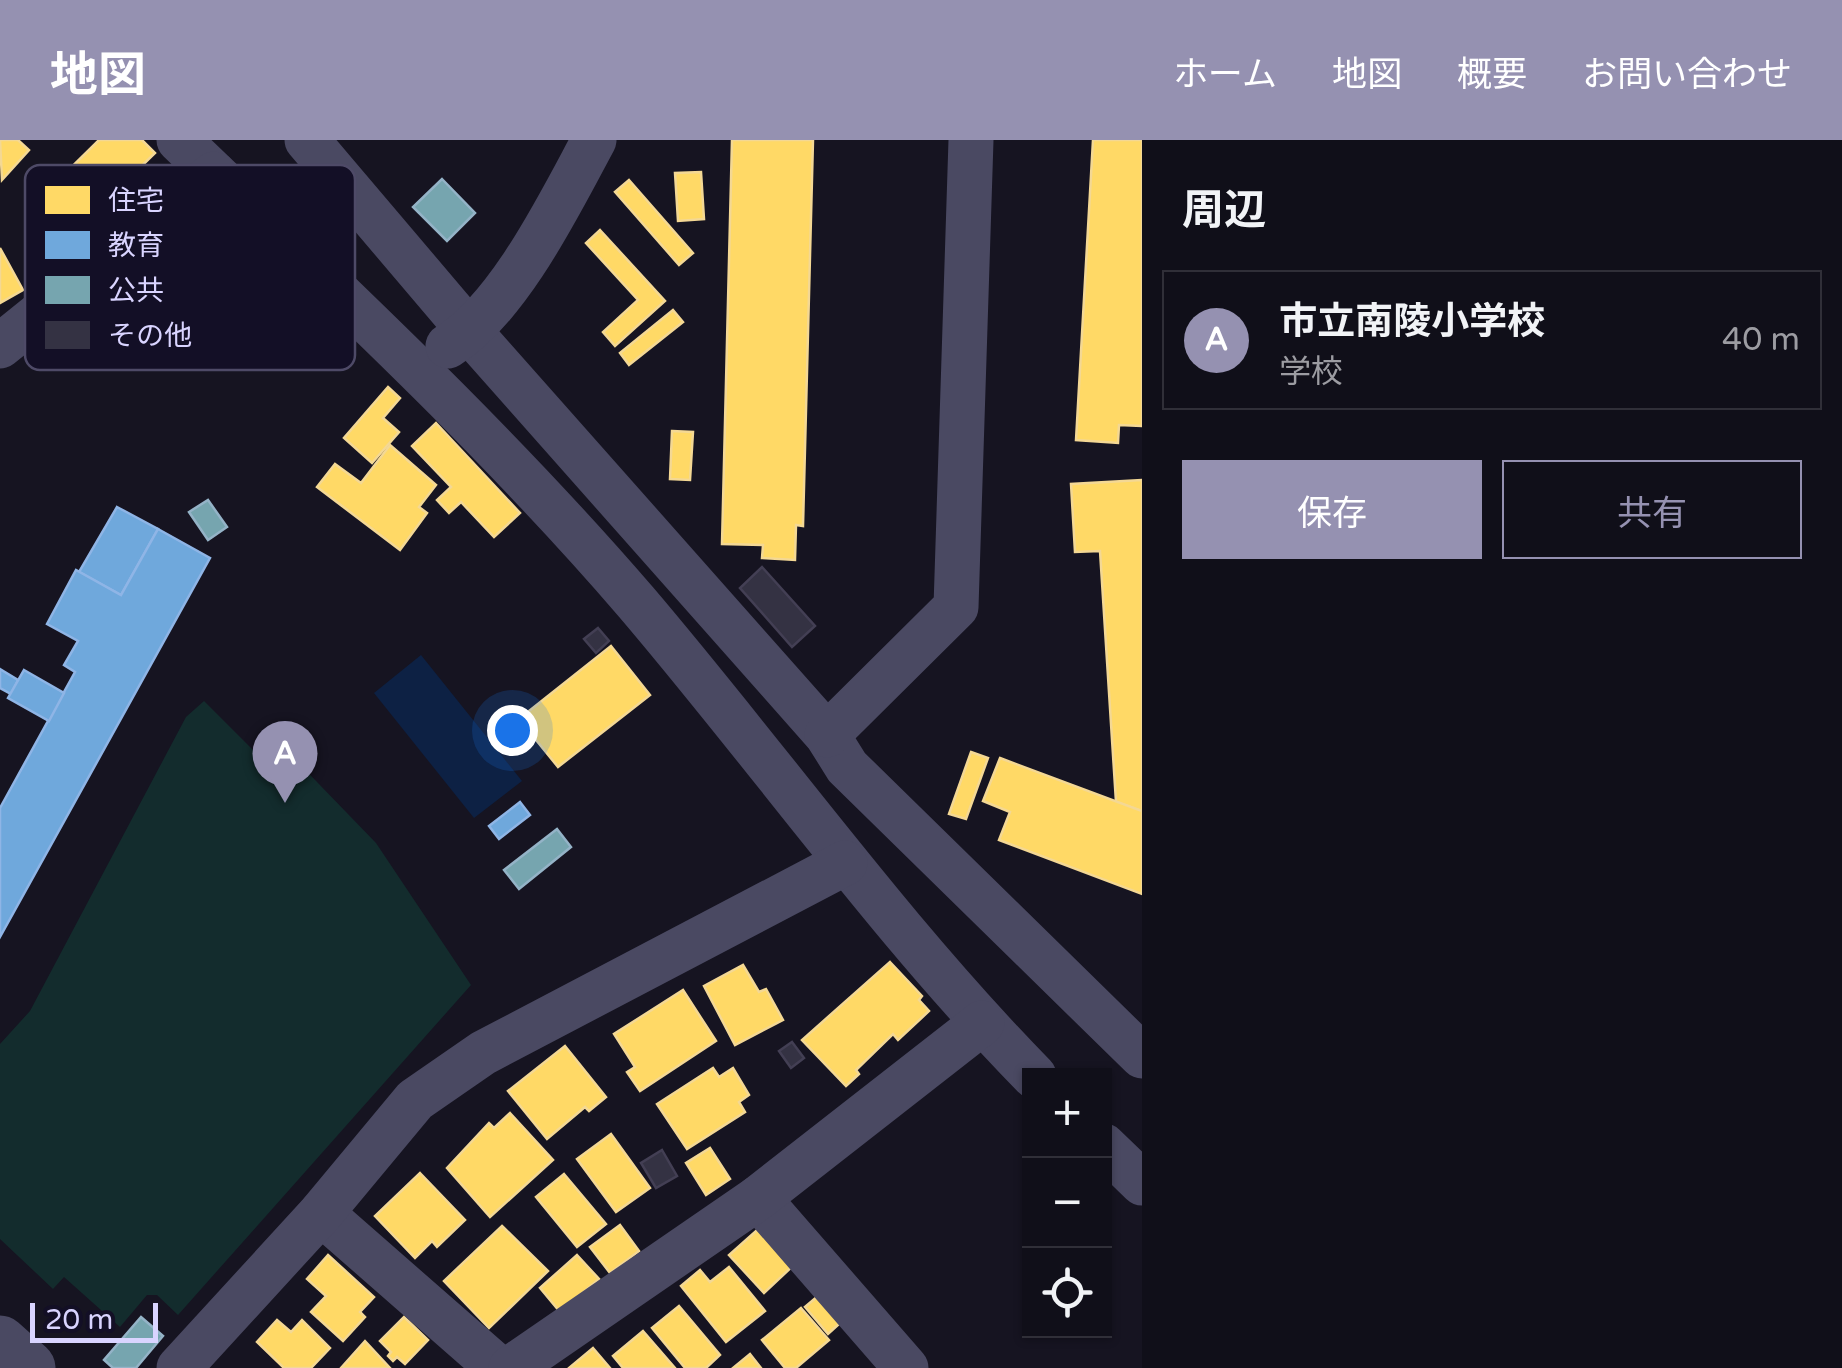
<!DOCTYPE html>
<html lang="ja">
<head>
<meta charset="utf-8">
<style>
  :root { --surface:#100f19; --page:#191822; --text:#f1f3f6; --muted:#9c9ca2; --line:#302f38; --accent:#9591b1 }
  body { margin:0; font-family:"Varela Round","Noto Sans JP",sans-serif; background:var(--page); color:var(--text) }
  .controls { position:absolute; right:30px; bottom:30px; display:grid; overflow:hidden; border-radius:0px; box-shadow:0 2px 8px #0004 }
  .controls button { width:90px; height:90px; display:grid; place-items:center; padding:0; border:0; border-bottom:2px solid var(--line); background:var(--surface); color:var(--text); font:50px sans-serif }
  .scale { position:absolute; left:30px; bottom:25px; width:128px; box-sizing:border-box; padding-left:10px; border:5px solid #d9d4ff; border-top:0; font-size:28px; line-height:35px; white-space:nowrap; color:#d9d4ff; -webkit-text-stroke:8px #130f26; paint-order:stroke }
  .you { position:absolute; left:512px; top:590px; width:35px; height:35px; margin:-25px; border:8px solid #fff; border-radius:50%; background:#1a73e8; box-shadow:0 0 0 15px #1a73e833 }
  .badge { display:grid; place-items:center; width:65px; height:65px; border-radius:50%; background:var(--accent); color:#fff; font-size:32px; font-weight:700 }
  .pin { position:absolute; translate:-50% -82px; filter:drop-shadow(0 2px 5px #0008) }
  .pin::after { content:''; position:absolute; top:52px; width:35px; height:30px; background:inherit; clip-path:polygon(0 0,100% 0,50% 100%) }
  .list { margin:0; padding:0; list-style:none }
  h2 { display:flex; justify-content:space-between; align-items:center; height:130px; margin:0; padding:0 40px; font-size:42px }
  h2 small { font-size:32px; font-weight:400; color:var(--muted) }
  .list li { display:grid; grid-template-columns:65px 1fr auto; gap:30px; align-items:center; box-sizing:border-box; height:140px; margin:0 20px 20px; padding:0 20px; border:2px solid var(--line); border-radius:0px }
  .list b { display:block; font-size:38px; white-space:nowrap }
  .list p { margin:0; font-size:32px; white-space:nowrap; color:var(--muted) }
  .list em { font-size:32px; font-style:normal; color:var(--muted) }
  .actions { display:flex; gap:20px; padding:30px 40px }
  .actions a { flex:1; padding:22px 0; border:2px solid var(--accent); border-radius:0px; text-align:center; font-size:35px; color:var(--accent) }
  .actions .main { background:var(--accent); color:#fff }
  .icon { flex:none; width:55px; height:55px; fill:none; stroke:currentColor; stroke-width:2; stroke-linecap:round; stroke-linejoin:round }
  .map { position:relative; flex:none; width:1142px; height:1228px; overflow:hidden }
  header { display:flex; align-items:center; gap:60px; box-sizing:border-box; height:140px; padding:0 50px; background:var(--accent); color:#fff }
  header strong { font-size:48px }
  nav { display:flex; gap:55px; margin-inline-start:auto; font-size:35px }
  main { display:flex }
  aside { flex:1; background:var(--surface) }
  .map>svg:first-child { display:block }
  .green { fill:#132c2d }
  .water { fill:#0d2144 }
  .homes { fill:#ffd966; stroke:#f4d894; stroke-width:2.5 }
  .schools { fill:#6fa8dc; stroke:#8fb5e6; stroke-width:2.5 }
  .public { fill:#76a5af; stroke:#94b3c7; stroke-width:2.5 }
  .building { fill:#343243; stroke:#433f54; stroke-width:2.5 }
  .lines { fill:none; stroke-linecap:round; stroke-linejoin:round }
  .minor { stroke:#4a4962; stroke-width:45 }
  .tertiary { stroke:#4a4962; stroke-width:55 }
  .key { fill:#130f26; stroke:#4e4a67; stroke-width:2.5 }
  .key-label { font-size:28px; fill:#d9d4ff }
</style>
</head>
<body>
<header>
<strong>地図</strong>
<nav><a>ホーム</a><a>地図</a><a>概要</a><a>お問い合わせ</a></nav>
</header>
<main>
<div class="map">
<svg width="1142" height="1228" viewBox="0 0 1142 1228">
  <rect width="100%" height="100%" fill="#161421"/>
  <path class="green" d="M 204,561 L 272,629 L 288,612 L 376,703 L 471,845 L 178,1175 L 157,1155 L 147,1155 L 120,1187 L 64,1137 L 53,1149 L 0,1099 L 0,904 L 30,871 L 186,577 Z"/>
  <path class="water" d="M 421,515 L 522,641 L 474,678 L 374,553 Z"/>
  <g class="homes">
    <path d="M 0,0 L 18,0 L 29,10 L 2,40 Z"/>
    <path d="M 99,0 L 142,0 L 155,13 L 65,101 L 31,67 Z"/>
    <path d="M 732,0 L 813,0 L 803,386 L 796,385 L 795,420 L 762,418 L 763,405 L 722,404 Z"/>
    <path d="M 1093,0 L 1142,0 L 1142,286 L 1119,285 L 1118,303 L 1076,300 Z"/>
    <path d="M 701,32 L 704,79 L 678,81 L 675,33 Z"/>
    <path d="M 629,40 L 693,113 L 679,125 L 615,52 Z"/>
    <path d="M 600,90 L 665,161 L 615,206 L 603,192 L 638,160 L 586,103 Z"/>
    <path d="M 0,108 L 23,150 L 0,163 Z"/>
    <path d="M 673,170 L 683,182 L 629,225 L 620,213 Z"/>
    <path d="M 388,247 L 400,258 L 383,278 L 399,292 L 372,323 L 344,298 Z"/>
    <path d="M 436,283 L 520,373 L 494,397 L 461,362 L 449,373 L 437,360 L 451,347 L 412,306 Z"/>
    <path d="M 672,291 L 693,292 L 690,340 L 670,339 Z"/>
    <path d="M 390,305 L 436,345 L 419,367 L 427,373 L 400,410 L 317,347 L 335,324 L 361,343 Z"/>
    <path d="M 1142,340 L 1142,671 L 1116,662 L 1100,411 L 1075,412 L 1071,344 Z"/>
    <path d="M 611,506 L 650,555 L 558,627 L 519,579 Z"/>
    <path d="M 971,612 L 988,618 L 966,679 L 949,674 Z"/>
    <path d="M 1000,618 L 1142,671 L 1142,754 L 999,700 L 1010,672 L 983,661 Z"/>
    <path d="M 890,822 L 922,856 L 919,860 L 929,871 L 898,900 L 893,894 L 856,930 L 859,934 L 846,946 L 802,900 Z"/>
    <path d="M 743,825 L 759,852 L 766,849 L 783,880 L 735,905 L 704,846 Z"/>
    <path d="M 683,850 L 716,901 L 640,951 L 627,932 L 635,927 L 614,894 Z"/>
    <path d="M 565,906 L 606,957 L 589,971 L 585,967 L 547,999 L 508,951 Z"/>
    <path d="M 713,928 L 719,937 L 733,928 L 749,955 L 739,962 L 745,972 L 687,1009 L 657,964 Z"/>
    <path d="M 510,973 L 553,1020 L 490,1077 L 447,1028 L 489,983 L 494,988 Z"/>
    <path d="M 611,994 L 650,1048 L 616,1072 L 577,1019 Z"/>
    <path d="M 710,1008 L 730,1039 L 706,1055 L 686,1023 Z"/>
    <path d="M 420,1033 L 465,1080 L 437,1107 L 432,1101 L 415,1118 L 375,1076 Z"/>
    <path d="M 564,1034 L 606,1084 L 577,1107 L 536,1057 Z"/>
    <path d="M 764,1084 L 797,1122 L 764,1153 L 729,1115 Z"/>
    <path d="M 620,1085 L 639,1111 L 610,1133 L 590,1107 Z"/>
    <path d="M 502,1086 L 548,1131 L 489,1188 L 444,1141 Z"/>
    <path d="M 328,1115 L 374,1157 L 360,1172 L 365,1177 L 343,1201 L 311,1172 L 326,1156 L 307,1139 Z"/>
    <path d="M 577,1115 L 599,1139 L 560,1172 L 540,1148 Z"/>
    <path d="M 729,1127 L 765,1171 L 726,1202 L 681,1146 L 700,1130 L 710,1142 Z"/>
    <path d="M 825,1150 L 848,1176 L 828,1194 L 805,1167 Z"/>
    <path d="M 679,1166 L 720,1215 L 706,1228 L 685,1228 L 652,1188 Z"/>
    <path d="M 801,1168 L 829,1200 L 796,1228 L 785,1228 L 762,1200 Z"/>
    <path d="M 404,1177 L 428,1200 L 405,1224 L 397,1217 L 393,1221 L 388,1216 L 391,1212 L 380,1201 Z"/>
    <path d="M 277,1180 L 291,1192 L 302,1180 L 330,1208 L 311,1228 L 284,1228 L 257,1202 Z"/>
    <path d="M 643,1191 L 675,1228 L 623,1228 L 613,1216 Z"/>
    <path d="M 365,1201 L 390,1228 L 341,1228 Z"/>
    <path d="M 593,1208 L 610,1228 L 569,1228 Z"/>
    <path d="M 750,1214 L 761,1228 L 733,1228 Z"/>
  </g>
  <g class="schools">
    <path d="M 117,367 L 158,389 L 121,455 L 79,432 Z"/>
    <path d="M 158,389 L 210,418 L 0,797 L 0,668 L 75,532 L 64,525 L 78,501 L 47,484 L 76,430 L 121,455 Z"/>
    <path d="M 0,529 L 18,540 L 11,554 L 0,548 Z"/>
    <path d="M 24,530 L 64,553 L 49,581 L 8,558 Z"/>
    <path d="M 520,662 L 530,675 L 499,699 L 489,686 Z"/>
  </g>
  <g class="public">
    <path d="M 442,39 L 475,73 L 447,101 L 413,67 Z"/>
    <path d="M 208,360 L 227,387 L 208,400 L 189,372 Z"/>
    <path d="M 557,689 L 571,707 L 519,749 L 504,730 Z"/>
    <path d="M 141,1177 L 163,1196 L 136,1228 L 113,1228 L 104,1220 Z"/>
  </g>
  <g class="building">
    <path d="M 762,427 L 815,486 L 792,507 L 740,448 Z"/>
    <path d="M 598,488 L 609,501 L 596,513 L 584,499 Z"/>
    <path d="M 792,902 L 804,918 L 791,928 L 779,911 Z"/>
    <path d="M 662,1010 L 677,1036 L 656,1048 L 641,1023 Z"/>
  </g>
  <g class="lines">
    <g class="minor">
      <path d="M 179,0 C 335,150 494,297 636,462 C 770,619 889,788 1034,936"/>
      <path d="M 307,0 L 470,192 L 827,595 L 847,627 L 1142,916"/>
      <path d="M 0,206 L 214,34"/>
      <path d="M 448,206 C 509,168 560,63 594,0"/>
      <path d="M 827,595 L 956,467 L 971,0"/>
      <path d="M 1104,1006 L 1142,1043"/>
      <path d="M 758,1058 L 906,1228"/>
      <path d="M 321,1073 L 498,1228"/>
      <path d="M 179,1228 L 321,1073 L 415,960 L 483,913 L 845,723"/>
      <path d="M 511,1228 L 758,1058 L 982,883"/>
    </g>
    <path class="tertiary" d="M 0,1203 L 28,1228"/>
  </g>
  <rect x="25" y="25" width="330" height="205" rx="15" class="key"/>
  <rect x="45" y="46" width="45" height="28" fill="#ffd966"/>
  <rect x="45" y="91" width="45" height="28" fill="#6fa8dc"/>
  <rect x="45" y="136" width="45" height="28" fill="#76a5af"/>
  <rect x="45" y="181" width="45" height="28" fill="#343243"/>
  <g class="key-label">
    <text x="108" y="70">住宅</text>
    <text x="108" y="115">教育</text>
    <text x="108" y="160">公共</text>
    <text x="108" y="205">その他</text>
  </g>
</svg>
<div class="controls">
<button>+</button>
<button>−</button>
<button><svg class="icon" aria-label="locate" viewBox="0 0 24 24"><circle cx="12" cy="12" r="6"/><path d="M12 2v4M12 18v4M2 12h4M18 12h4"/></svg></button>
</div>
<div class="scale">20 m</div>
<div class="you"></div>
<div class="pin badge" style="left:285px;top:663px">A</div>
</div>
<aside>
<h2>周辺<small></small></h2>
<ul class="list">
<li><span class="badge">A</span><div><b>市立南陵小学校</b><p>学校</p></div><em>40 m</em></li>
</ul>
<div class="actions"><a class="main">保存</a><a>共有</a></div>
</aside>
</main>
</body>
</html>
